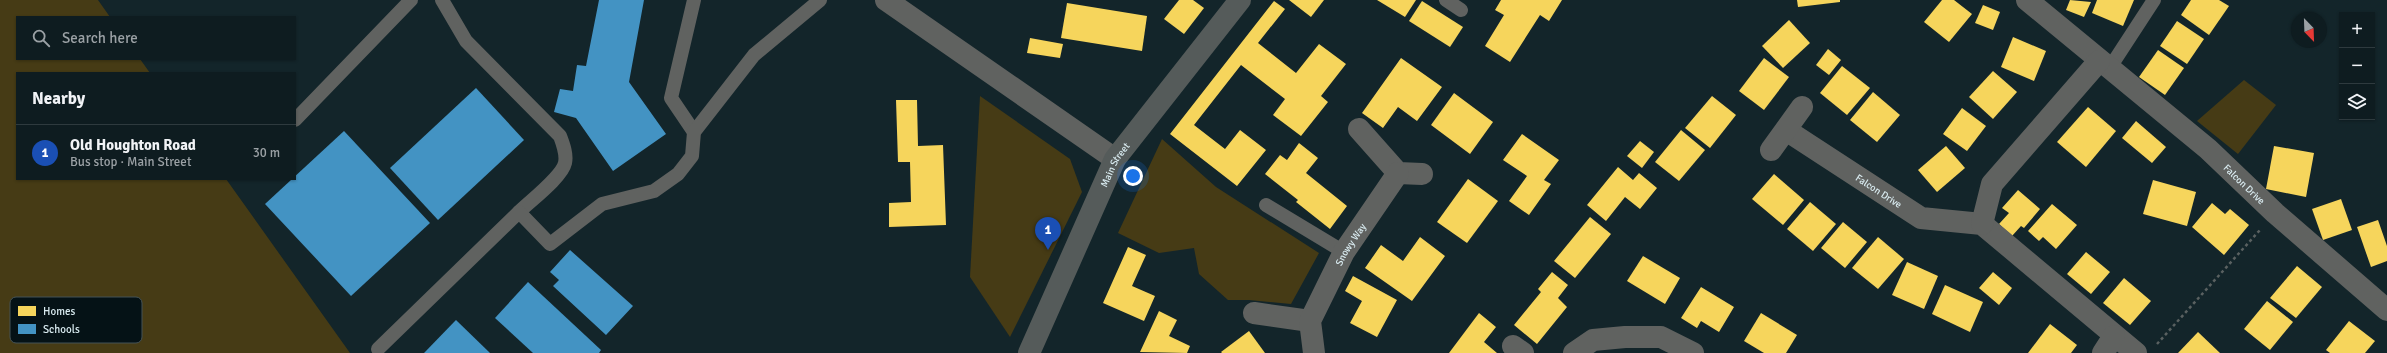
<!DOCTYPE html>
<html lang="en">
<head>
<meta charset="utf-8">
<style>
  :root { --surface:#0e1c20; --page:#1c292d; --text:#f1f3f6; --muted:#9ba1a5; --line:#2e3a3e; --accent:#94a6ab }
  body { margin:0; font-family:Signika,sans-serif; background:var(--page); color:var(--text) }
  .controls { position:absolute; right:12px; top:12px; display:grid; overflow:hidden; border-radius:0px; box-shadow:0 1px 3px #0004 }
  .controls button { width:36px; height:36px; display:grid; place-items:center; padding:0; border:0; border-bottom:1px solid var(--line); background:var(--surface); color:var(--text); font:20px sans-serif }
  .compass { position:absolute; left:2291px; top:12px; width:36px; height:36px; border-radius:50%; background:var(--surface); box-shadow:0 1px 3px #0004; rotate:157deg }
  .you { position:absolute; left:1133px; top:176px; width:14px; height:14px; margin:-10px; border:3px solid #fff; border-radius:50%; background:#1a73e8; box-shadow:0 0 0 6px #1a73e833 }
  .badge { display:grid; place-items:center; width:26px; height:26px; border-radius:50%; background:var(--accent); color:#fff; font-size:13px; font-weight:700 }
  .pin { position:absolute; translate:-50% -33px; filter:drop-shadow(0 1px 2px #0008) }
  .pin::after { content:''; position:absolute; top:21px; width:14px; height:12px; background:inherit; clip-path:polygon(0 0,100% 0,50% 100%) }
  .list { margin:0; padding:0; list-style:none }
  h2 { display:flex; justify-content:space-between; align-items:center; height:52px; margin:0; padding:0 16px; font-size:17px }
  h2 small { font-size:13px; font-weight:400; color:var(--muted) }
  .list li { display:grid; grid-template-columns:26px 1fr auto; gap:12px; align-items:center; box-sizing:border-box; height:56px; padding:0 16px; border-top:1px solid var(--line) }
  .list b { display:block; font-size:15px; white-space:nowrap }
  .list p { margin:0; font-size:13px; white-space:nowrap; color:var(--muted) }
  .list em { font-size:13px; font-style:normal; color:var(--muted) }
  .icon { flex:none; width:22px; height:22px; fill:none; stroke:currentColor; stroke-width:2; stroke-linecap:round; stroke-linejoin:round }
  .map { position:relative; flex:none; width:2387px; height:353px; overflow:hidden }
  .search { position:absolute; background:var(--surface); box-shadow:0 1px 3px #0004; left:16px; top:16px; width:280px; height:44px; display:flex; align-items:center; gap:10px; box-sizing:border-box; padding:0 14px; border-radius:0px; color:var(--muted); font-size:15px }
  .panel { position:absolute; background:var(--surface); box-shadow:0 1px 3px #0004; left:16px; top:72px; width:280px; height:108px; border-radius:0px }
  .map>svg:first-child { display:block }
  .green { fill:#463b15 }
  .homes { fill:#f6d55c }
  .schools { fill:#4393c3 }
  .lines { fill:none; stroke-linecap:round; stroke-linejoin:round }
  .path { stroke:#5a6161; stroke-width:2.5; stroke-dasharray:3 3; stroke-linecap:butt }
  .lane { stroke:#606260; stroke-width:14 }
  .street { stroke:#606260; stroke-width:22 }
  .secondary { stroke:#555b5a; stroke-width:22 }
  .labels { text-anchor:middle; stroke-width:4; stroke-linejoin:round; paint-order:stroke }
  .street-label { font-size:10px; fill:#d9ebf0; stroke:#051216 }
  .key { fill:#051216; stroke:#455357; stroke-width:1 }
  .key-label { font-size:11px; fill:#d9ebf0 }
</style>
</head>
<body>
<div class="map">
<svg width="2387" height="353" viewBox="0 0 2387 353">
  <rect width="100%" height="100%" fill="#13252a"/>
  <g class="green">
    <path d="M 0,0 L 98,0 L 110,17 L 17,17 L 17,59 L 140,59 L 150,73 L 17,73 L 17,179 L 226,179 L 350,353 L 0,353 Z"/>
    <path d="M 2244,80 L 2276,105 L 2238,154 L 2197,121 Z"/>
    <path d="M 980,96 L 1070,159 L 1082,192 L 1010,337 L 970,277 Z"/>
    <path d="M 1162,139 L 1216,187 L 1319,253 L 1291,304 L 1249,300 L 1228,300 L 1199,274 L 1194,248 L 1159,253 L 1118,233 Z"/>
  </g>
  <g class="homes">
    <path d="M 1179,0 L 1193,0 L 1204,8 L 1184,34 L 1164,19 Z"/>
    <path d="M 1289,0 L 1324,0 L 1311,17 Z"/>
    <path d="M 1377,0 L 1416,0 L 1405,17 Z"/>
    <path d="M 1501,0 L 1562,0 L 1549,21 L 1540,15 L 1510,62 L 1485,46 L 1504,15 L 1495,10 Z"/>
    <path d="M 1797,0 L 1840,0 L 1840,2 L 1798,7 Z"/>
    <path d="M 1942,0 L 1954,0 L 1972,14 L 1949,42 L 1924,22 Z"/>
    <path d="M 2070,0 L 2091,2 L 2084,17 L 2066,10 Z"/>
    <path d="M 2097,0 L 2134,0 L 2123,26 L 2092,13 Z"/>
    <path d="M 2191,0 L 2219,0 L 2229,6 L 2209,35 L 2181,15 Z"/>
    <path d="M 1274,1 L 1285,9 L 1258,43 L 1296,73 L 1319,44 L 1346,64 L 1321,96 L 1328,102 L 1301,136 L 1273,115 L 1285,99 L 1241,65 L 1194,125 L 1225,149 L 1240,130 L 1266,150 L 1237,186 L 1170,134 Z"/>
    <path d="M 1422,1 L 1463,27 L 1450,47 L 1409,21 Z"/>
    <path d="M 1067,3 L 1147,16 L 1142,51 L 1061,38 Z"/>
    <path d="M 1983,5 L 2000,12 L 1993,30 L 1975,23 Z"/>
    <path d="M 1789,20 L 1810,43 L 1783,68 L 1762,46 Z"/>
    <path d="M 2177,21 L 2204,39 L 2187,64 L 2160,46 Z"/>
    <path d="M 2013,37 L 2046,51 L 2034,81 L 2001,67 Z"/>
    <path d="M 1030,38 L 1063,44 L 1060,58 L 1027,53 Z"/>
    <path d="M 1828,49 L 1841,60 L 1829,75 L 1816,65 Z"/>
    <path d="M 2158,50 L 2184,68 L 2165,95 L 2139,77 Z"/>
    <path d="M 1401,58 L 1442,87 L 1417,121 L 1398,107 L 1383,128 L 1362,113 Z"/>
    <path d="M 1764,58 L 1789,77 L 1764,110 L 1739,91 Z"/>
    <path d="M 1842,66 L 1870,88 L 1847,115 L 1820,93 Z"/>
    <path d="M 1993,71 L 2017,92 L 1993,119 L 1969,97 Z"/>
    <path d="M 1873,92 L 1900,115 L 1877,142 L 1850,120 Z"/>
    <path d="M 1454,93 L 1493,122 L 1470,154 L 1431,125 Z"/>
    <path d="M 1712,96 L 1736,115 L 1710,148 L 1685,128 Z"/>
    <path d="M 896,100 L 917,100 L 918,146 L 943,145 L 946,225 L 889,227 L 889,203 L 911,202 L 910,162 L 898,162 Z"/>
    <path d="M 2088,107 L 2116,131 L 2086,167 L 2057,142 Z"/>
    <path d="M 1962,108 L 1986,126 L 1967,151 L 1943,134 Z"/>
    <path d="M 2136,121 L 2166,147 L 2152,163 L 2122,138 Z"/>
    <path d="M 1681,130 L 1705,150 L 1679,181 L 1655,162 Z"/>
    <path d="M 1522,134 L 1559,160 L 1544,180 L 1551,184 L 1529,215 L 1509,201 L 1527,176 L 1503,160 Z"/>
    <path d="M 1640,141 L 1654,152 L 1642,168 L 1627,156 Z"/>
    <path d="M 1299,143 L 1318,158 L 1306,173 L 1347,206 L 1330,229 L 1296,202 L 1298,200 L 1265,174 L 1280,155 L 1287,160 Z"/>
    <path d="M 1946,146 L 1965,168 L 1937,192 L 1918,170 Z"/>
    <path d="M 2274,146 L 2314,153 L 2306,197 L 2266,189 Z"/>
    <path d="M 1618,167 L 1633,180 L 1639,173 L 1657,188 L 1640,209 L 1625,197 L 1606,221 L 1587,205 Z"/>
    <path d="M 1774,174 L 1804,200 L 1783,225 L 1752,199 Z"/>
    <path d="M 1468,179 L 1498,201 L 1467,243 L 1437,222 Z"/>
    <path d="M 2153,180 L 2196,192 L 2187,226 L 2143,214 Z"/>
    <path d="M 2018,190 L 2040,209 L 2024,228 L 2021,226 L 2012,236 L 1999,224 L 2009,213 L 2002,208 Z"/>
    <path d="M 2341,199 L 2352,230 L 2323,240 L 2312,209 Z"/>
    <path d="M 1810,202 L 1836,224 L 1813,251 L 1787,229 Z"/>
    <path d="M 2212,203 L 2225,214 L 2230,209 L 2249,225 L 2224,255 L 2192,227 Z"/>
    <path d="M 2052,204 L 2077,225 L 2056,249 L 2043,237 L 2039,241 L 2028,231 Z"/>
    <path d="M 1590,217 L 1611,234 L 1575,278 L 1554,261 Z"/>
    <path d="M 2378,220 L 2387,246 L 2387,261 L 2371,267 L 2357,227 Z"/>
    <path d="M 1843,222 L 1867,242 L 1845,268 L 1821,248 Z"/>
    <path d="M 1420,237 L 1445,256 L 1412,301 L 1365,268 L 1381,245 L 1403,261 Z"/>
    <path d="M 1878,237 L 1904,259 L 1878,289 L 1852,268 Z"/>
    <path d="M 1128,247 L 1146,255 L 1132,286 L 1155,296 L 1144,321 L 1103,303 Z"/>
    <path d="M 2086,252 L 2110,272 L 2091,294 L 2067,274 Z"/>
    <path d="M 1643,256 L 1680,278 L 1665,304 L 1627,281 Z"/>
    <path d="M 1907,262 L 1938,276 L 1924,309 L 1892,295 Z"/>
    <path d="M 2297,266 L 2322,287 L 2296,318 L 2270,298 Z"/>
    <path d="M 1552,272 L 1568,285 L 1558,298 L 1567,307 L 1537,344 L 1514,325 L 1541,292 L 1538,289 Z"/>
    <path d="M 1993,272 L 2012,288 L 1999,305 L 1979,288 Z"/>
    <path d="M 1353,276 L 1397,300 L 1377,337 L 1350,323 L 1362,301 L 1345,291 Z"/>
    <path d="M 2124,278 L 2151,301 L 2130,325 L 2103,303 Z"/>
    <path d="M 1945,285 L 1983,302 L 1970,332 L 1932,314 Z"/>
    <path d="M 1701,287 L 1734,307 L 1719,332 L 1701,321 L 1697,328 L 1681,318 Z"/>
    <path d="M 2267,301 L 2293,322 L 2270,350 L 2244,329 Z"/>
    <path d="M 1159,311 L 1177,320 L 1169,336 L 1190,346 L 1187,353 L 1140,352 Z"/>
    <path d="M 1479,313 L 1496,327 L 1484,342 L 1497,353 L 1449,353 Z"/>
    <path d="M 1761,313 L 1797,335 L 1786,353 L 1764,353 L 1744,341 Z"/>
    <path d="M 2349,321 L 2375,341 L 2365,353 L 2330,353 L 2326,350 Z"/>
    <path d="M 2050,324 L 2077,345 L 2071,353 L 2028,353 Z"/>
    <path d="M 1249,331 L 1265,353 L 1222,353 L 1221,352 Z"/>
    <path d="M 2198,332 L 2220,353 L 2178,353 Z"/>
  </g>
  <g class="schools">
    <path d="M 599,0 L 644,0 L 629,82 L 666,134 L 613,171 L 576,118 L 554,112 L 560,89 L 573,91 L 577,65 L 586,66 Z"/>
    <path d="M 476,88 L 524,140 L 438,220 L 390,168 Z"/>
    <path d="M 344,131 L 430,223 L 351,296 L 265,204 Z"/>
    <path d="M 570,250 L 633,306 L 606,335 L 553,286 L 559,280 L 550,272 Z"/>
    <path d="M 528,282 L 601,350 L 599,353 L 533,353 L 495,318 Z"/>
    <path d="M 456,320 L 490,353 L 424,353 Z"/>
  </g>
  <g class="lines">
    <path class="path" d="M 2157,344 L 2260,230"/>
    <g class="lane">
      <path d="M 442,0 L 466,41 L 560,136 C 563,144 567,154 565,163 C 562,177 530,201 519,212"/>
      <path d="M 1446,0 L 1461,10"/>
      <path d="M 2109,69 L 2154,0"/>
      <path d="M 295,120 L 411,0"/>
      <path d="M 694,132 L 671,98 L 694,0"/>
      <path d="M 1266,205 L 1344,252"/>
      <path d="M 378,349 L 519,212 L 550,244 L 602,204 L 654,191 L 678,174 L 692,156 L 694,132 L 754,55 L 820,0"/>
    </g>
    <g class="street">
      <path d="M 886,0 L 1115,159"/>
      <path id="s1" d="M 2027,0 L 2208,149 L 2275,213 L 2387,310"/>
      <path d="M 1359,129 L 1398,173 L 1422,174"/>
      <path id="s2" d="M 1786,130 L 1921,218 L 1982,224 L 2136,353"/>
      <path d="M 1771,150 L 1802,107"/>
      <path d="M 1982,224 L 1992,184 L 2099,61"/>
      <path d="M 1254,313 L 1310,321"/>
      <path d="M 1513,346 L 1523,353"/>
      <path id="s3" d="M 1314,353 L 1310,321 L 1344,252 L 1398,173"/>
      <path d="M 1574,353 L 1593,340 L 1625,337 L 1661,337 L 1693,353"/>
      <path d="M 2103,353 L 2114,336"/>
    </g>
    <path class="secondary" id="s4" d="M 1029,353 L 1115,159 L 1240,0"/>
  </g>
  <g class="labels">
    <g class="street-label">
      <text dy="4" stroke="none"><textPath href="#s4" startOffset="207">Main Street</textPath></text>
      <text dy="4" stroke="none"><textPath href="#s1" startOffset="285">Falcon Drive</textPath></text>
      <text dy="4" stroke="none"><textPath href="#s2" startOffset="111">Falcon Drive</textPath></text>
      <text dy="4" stroke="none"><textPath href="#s3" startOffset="119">Snowy Way</textPath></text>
    </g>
  </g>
  <rect x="10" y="297" width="132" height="46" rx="6" class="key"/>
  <rect x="18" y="306" width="18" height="10" fill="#f6d55c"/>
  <rect x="18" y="324" width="18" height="10" fill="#4393c3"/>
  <g class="key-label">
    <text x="43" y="315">Homes</text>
    <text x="43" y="333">Schools</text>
  </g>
</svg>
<div class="controls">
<button>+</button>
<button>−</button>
<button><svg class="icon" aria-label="layers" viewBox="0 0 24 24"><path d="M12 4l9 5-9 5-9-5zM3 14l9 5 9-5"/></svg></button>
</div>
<svg class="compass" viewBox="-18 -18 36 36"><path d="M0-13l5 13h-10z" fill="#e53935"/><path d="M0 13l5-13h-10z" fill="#9ba1a5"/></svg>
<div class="you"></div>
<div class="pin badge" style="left:1048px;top:250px;background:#1a4fb4">1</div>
<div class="search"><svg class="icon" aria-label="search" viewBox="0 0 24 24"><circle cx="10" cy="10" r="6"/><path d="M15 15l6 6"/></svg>Search here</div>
<section class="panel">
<h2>Nearby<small></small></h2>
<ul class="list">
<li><span class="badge" style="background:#1a4fb4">1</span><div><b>Old Houghton Road</b><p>Bus stop · Main Street</p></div><em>30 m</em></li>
</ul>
</section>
</div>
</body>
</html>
